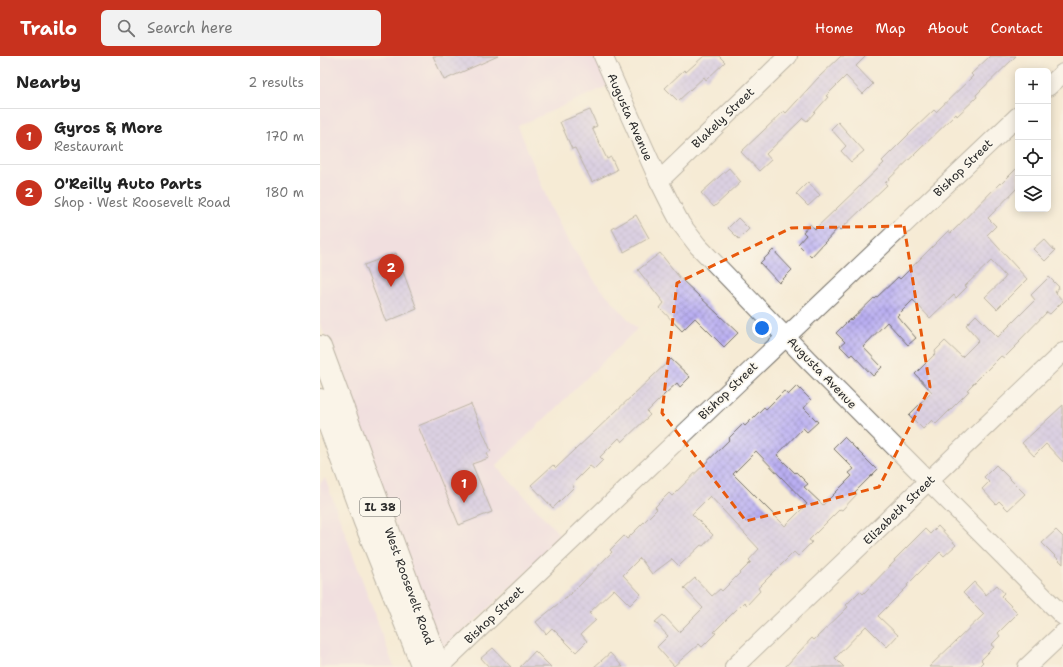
<!DOCTYPE html>
<html lang="en">
<head>
<meta charset="utf-8">
<style>
  :root { --surface:#fff; --page:#f2f2f2; --text:#222; --muted:#767676; --line:#e0e0e0; --accent:#c8321e }
  body { margin:0; font-family:"Shantell Sans",sans-serif; background:var(--page); color:var(--text) }
  .controls { position:absolute; right:12px; top:12px; display:grid; overflow:hidden; border-radius:6px; box-shadow:0 2px 10px #0003 }
  .controls button { width:36px; height:36px; display:grid; place-items:center; padding:0; border:0; border-bottom:1px solid var(--line); background:var(--surface); color:var(--text); font:20px sans-serif }
  .you { position:absolute; left:442px; top:272px; width:14px; height:14px; margin:-10px; border:3px solid #fff; border-radius:50%; background:#1a73e8; box-shadow:0 0 0 6px #1a73e833 }
  .badge { display:grid; place-items:center; width:26px; height:26px; border-radius:50%; background:var(--accent); color:#fff; font-size:13px; font-weight:700 }
  .pin { position:absolute; translate:-50% -33px; filter:drop-shadow(0 1px 2px #0008) }
  .pin::after { content:''; position:absolute; top:21px; width:14px; height:12px; background:inherit; clip-path:polygon(0 0,100% 0,50% 100%) }
  .list { margin:0; padding:0; list-style:none }
  h2 { display:flex; justify-content:space-between; align-items:center; height:52px; margin:0; padding:0 16px; font-size:17px }
  h2 small { font-size:13px; font-weight:400; color:var(--muted) }
  .list li { display:grid; grid-template-columns:26px 1fr auto; gap:12px; align-items:center; box-sizing:border-box; height:56px; padding:0 16px; border-top:1px solid var(--line) }
  .list b { display:block; font-size:15px; white-space:nowrap }
  .list p { margin:0; font-size:13px; white-space:nowrap; color:var(--muted) }
  .list em { font-size:13px; font-style:normal; color:var(--muted) }
  .icon { flex:none; width:22px; height:22px; fill:none; stroke:currentColor; stroke-width:2; stroke-linecap:round; stroke-linejoin:round }
  .map { position:relative; flex:none; width:743px; height:611px; overflow:hidden }
  header { display:flex; align-items:center; gap:24px; box-sizing:border-box; height:56px; padding:0 20px; background:var(--accent); color:#fff }
  header strong { font-size:19px }
  nav { display:flex; gap:22px; margin-inline-start:auto; font-size:14px }
  .search { width:280px; height:36px; background:var(--page); display:flex; align-items:center; gap:10px; box-sizing:border-box; padding:0 14px; border-radius:6px; color:var(--muted); font-size:15px }
  main { display:flex }
  aside { flex:1; background:var(--surface) }
  .map>svg:first-child { display:block }
  .built { fill:#ebd1eb }
  .building { fill:url(#building-cross-hatch); fill-rule:evenodd }
  .lines { fill:none; stroke-linecap:round; stroke-linejoin:round }
  .minor-casing { stroke:#726e66; stroke-width:20 }
  .major-casing { stroke:#726e66; stroke-width:24 }
  .minor { stroke:#fff; stroke-width:18 }
  .major { stroke:#fff; stroke-width:22 }
  .marked { fill:none; stroke:#e8590c; stroke-width:3; stroke-dasharray:8 5; stroke-linejoin:round }
  .labels { text-anchor:middle; stroke-width:3.5; stroke-linejoin:round; paint-order:stroke }
  .shield { fill:#fbf7ec; stroke:#696865; stroke-width:1 }
  .shield-label { font-size:11px; font-weight:bold; fill:#2b2b2b }
  .street-label { font-size:12px; fill:#2b2b2b; stroke:#fbf7ec }
</style>
</head>
<body>
<header>
<strong>Trailo</strong>
<div class="search"><svg class="icon" aria-label="search" viewBox="0 0 24 24"><circle cx="10" cy="10" r="6"/><path d="M15 15l6 6"/></svg>Search here</div>
<nav><a>Home</a><a>Map</a><a>About</a><a>Contact</a></nav>
</header>
<main>
<aside>
<h2>Nearby<small>2 results</small></h2>
<ul class="list">
<li><span class="badge">1</span><div><b>Gyros &amp; More</b><p>Restaurant</p></div><em>170 m</em></li>
<li><span class="badge">2</span><div><b>O'Reilly Auto Parts</b><p>Shop · West Roosevelt Road</p></div><em>180 m</em></li>
</ul>
</aside>
<div class="map">
<svg width="743" height="611" viewBox="0 0 743 611">
  <defs>
    <pattern id="building-cross-hatch" width="8" height="8" patternUnits="userSpaceOnUse"><rect width="8" height="8" fill="#baaff2"/><path d="M0 0l8 8M0 8l8-8" fill="none" stroke="#978fc4"/></pattern>
  </defs>
  <rect width="100%" height="100%" fill="#fbf7ec"/>
  <filter id="ink" filterUnits="userSpaceOnUse"><feTurbulence type="fractalNoise" baseFrequency=".025" numOctaves="2"/><feDisplacementMap in="SourceGraphic" scale="8" xChannelSelector="R" yChannelSelector="G"/><feConvolveMatrix kernelMatrix="1 2 1 2 8 2 1 2 1" color-interpolation-filters="sRGB"/></filter>
  <filter id="wash" filterUnits="userSpaceOnUse"><feTurbulence type="fractalNoise" baseFrequency=".012" numOctaves="4" result="noise"/><feDisplacementMap in="SourceGraphic" scale="16" xChannelSelector="R" yChannelSelector="G"/><feGaussianBlur stdDeviation="0.9" result="paint"/><feColorMatrix in="noise" values="0 0 0 0 0 0 0 0 0 0 0 0 0 0 0 0 0 1.4 0 .05"/><feComposite in="paint" operator="in"/></filter>
  <g filter="url(#wash)">
    <rect width="100%" height="100%" fill="#f6ebd5"/>
    <g class="built">
      <path d="M 0,0 L 290,0 L 301,24 L 198,70 L 230,150 L 248,185 L 277,228 L 317,273 L 176,410 L 243,482 L 122,596 L 0,267 Z"/>
      <path d="M 5,422 L 74,611 L 0,611 L 0,427 Z"/>
    </g>
    <g id="blocks">
      <g class="building">
        <path d="M 113,0 L 178,0 L 124,24 Z"/>
        <path d="M 384,0 L 399,0 L 405,6 L 386,24 L 384,21 L 358,45 L 345,32 L 364,14 L 366,16 Z"/>
        <path d="M 521,0 L 546,0 L 536,10 L 553,28 L 543,38 L 526,20 L 506,40 L 508,41 L 487,65 L 483,62 L 446,98 L 451,104 L 439,115 L 421,96 L 464,55 L 466,57 L 498,22 Z"/>
        <path d="M 670,0 L 696,0 L 656,39 L 657,41 L 637,60 L 636,58 L 597,96 L 565,127 L 567,129 L 520,174 L 518,172 L 491,201 L 478,188 L 486,179 L 483,176 L 490,168 L 495,173 L 564,107 L 562,105 L 591,76 L 614,54 L 616,56 L 653,20 L 651,18 Z"/>
        <path d="M 270,54 L 277,70 L 272,72 L 287,103 L 291,101 L 297,114 L 272,126 L 255,92 L 252,93 L 240,66 Z"/>
        <path d="M 518,66 L 544,95 L 531,106 L 521,95 L 526,90 L 511,73 Z"/>
        <path d="M 698,111 L 698,131 L 668,162 L 676,170 L 667,179 L 707,223 L 677,253 L 665,241 L 685,222 L 685,220 L 671,205 L 645,230 L 647,231 L 636,242 L 634,239 L 610,262 L 593,244 L 577,260 L 596,282 L 588,289 L 567,266 L 543,291 L 562,311 L 553,320 L 532,298 L 530,300 L 520,290 L 525,286 L 516,277 L 530,263 L 531,264 L 554,242 L 555,243 L 578,221 L 580,223 L 628,175 L 631,177 L 680,127 L 681,128 Z"/>
        <path d="M 409,112 L 421,126 L 394,151 L 381,137 Z"/>
        <path d="M 488,126 L 500,139 L 488,150 L 476,138 Z"/>
        <path d="M 316,159 L 329,182 L 304,196 L 292,173 Z"/>
        <path d="M 418,162 L 429,173 L 419,183 L 408,172 Z"/>
        <path d="M 724,183 L 735,195 L 725,205 L 713,193 Z"/>
        <path d="M 453,194 L 472,214 L 459,227 L 440,207 Z"/>
        <path d="M 76,197 L 97,253 L 66,266 L 44,209 Z"/>
        <path d="M 340,197 L 360,222 L 418,277 L 404,291 L 375,262 L 362,275 L 340,252 L 344,247 L 318,214 Z"/>
        <path d="M 729,221 L 739,231 L 735,236 L 743,245 L 730,258 L 727,256 L 699,285 L 700,286 L 684,302 L 681,300 L 647,334 L 649,335 L 616,368 L 612,364 L 603,373 L 589,359 L 612,336 L 595,318 L 616,297 L 615,295 L 625,285 L 642,301 L 659,284 L 646,269 L 656,259 L 678,281 L 715,244 L 711,239 Z"/>
        <path d="M 351,303 L 370,321 L 360,331 L 357,327 L 346,337 L 327,356 L 330,359 L 302,386 L 299,382 L 280,401 L 283,404 L 274,413 L 270,410 L 252,428 L 254,431 L 233,452 L 211,429 L 233,409 L 236,412 Z"/>
        <path d="M 477,330 L 491,344 L 484,352 L 498,366 L 487,376 L 483,372 L 457,399 L 475,417 L 476,416 L 488,428 L 484,431 L 503,449 L 532,420 L 529,417 L 534,413 L 513,392 L 524,381 L 557,414 L 535,436 L 537,438 L 522,454 L 520,453 L 489,484 L 492,486 L 478,500 L 474,496 L 438,532 L 440,535 L 427,549 L 424,546 L 394,576 L 396,577 L 382,591 L 379,588 L 354,610 L 337,591 L 348,580 L 335,566 L 343,559 L 359,576 L 383,552 L 364,532 L 375,522 L 392,540 L 400,533 L 402,535 L 431,506 L 429,504 L 439,493 L 390,440 L 372,458 L 393,479 L 383,490 L 381,489 L 359,510 L 352,503 L 332,518 L 320,502 L 303,519 L 321,538 L 310,549 L 294,533 L 269,557 L 276,564 L 261,578 L 267,585 L 256,596 L 232,572 L 226,578 L 216,566 L 256,533 L 292,496 L 290,494 L 304,480 L 307,483 L 337,453 L 335,451 L 349,437 L 352,440 L 410,383 L 409,382 L 423,368 L 425,370 L 444,351 L 446,353 L 464,335 L 468,339 ZM 436,395 L 487,448 L 465,470 L 413,418 Z"/>
        <path d="M 151,348 L 171,395 L 167,397 L 169,402 L 152,408 L 172,456 L 139,469 L 98,370 Z"/>
        <path d="M 743,349 L 743,406 L 726,388 L 714,400 L 702,387 Z"/>
        <path d="M 676,409 L 705,438 L 688,454 L 679,445 L 676,448 L 662,433 L 669,426 L 664,421 Z"/>
        <path d="M 618,470 L 636,489 L 624,500 L 620,496 L 587,529 L 588,530 L 558,560 L 578,579 L 567,591 L 546,570 L 515,602 L 524,611 L 465,611 L 492,582 L 494,584 L 528,551 L 526,549 L 540,535 L 543,538 L 575,505 L 574,504 L 605,473 L 610,478 Z"/>
        <path d="M 736,474 L 743,481 L 743,508 L 722,487 Z"/>
        <path d="M 654,526 L 666,539 L 677,529 L 684,537 L 681,540 L 698,557 L 678,577 L 680,580 L 671,589 L 674,591 L 661,604 L 663,606 L 658,611 L 609,611 L 664,558 L 643,537 Z"/>
        <path d="M 173,592 L 191,611 L 169,611 L 161,602 Z"/>
        <path d="M 215,595 L 231,611 L 200,611 Z"/>
        <path d="M 290,597 L 303,611 L 274,611 Z"/>
      </g>
    </g>
  </g>
  <g filter="url(#ink)">
    <use href="#blocks" fill-opacity="0" stroke="#726e66" stroke-width="1"/>
    <g class="lines">
      <defs>
        <g id="minor">
          <path d="M 283,0 L 339,125 L 354,155 L 361,168 L 378,190 L 489,305 L 743,560"/>
          <path d="M 728,31 L 743,17"/>
          <path d="M 339,125 L 468,0"/>
          <path d="M 119,611 L 698,60"/>
          <path d="M 414,611 L 743,296"/>
          <path d="M 707,611 L 743,577"/>
        </g>
        <g id="major">
          <path d="M 0,291 L 119,611"/>
          <path d="M 0,344 L 45,466 L 103,611"/>
        </g>
      </defs>
      <use href="#minor" class="minor-casing"/>
      <use href="#major" class="major-casing"/>
      <use href="#minor" class="minor"/>
      <use href="#major" class="major"/>
    </g>
  </g>
  <path d="M0 0H743V611H0ZM 584,170 L 610,331 L 559,431 L 426,465 L 342,357 L 357,227 L 471,172 Z" fill="#f6ebd5" fill-opacity=".55" fill-rule="evenodd"/>
  <path class="marked" d="M 584,170 L 610,331 L 559,431 L 426,465 L 342,357 L 357,227 L 471,172 Z"/>
  <g class="labels">
    <rect class="shield" x="40" y="442" width="40" height="18" rx="3"/>
    <g class="shield-label">
      <text x="60" y="455">IL 38</text>
    </g>
    <g class="street-label">
      <text transform="translate(310 61) rotate(66)" y="4">Augusta Avenue</text>
      <text transform="translate(403 62) rotate(-44)" y="4">Blakely Street</text>
      <text transform="translate(643 112) rotate(-44)" y="4">Bishop Street</text>
      <text transform="translate(502 317) rotate(46)" y="4">Augusta Avenue</text>
      <text transform="translate(408 335) rotate(-44)" y="4">Bishop Street</text>
      <text transform="translate(579 454) rotate(-44)" y="4">Elizabeth Street</text>
      <text transform="translate(89 530) rotate(70)" y="4">West Roosevelt Road</text>
      <text transform="translate(174 559) rotate(-44)" y="4">Bishop Street</text>
    </g>
  </g>
</svg>
<div class="controls">
<button>+</button>
<button>−</button>
<button><svg class="icon" aria-label="locate" viewBox="0 0 24 24"><circle cx="12" cy="12" r="6"/><path d="M12 2v4M12 18v4M2 12h4M18 12h4"/></svg></button>
<button><svg class="icon" aria-label="layers" viewBox="0 0 24 24"><path d="M12 4l9 5-9 5-9-5zM3 14l9 5 9-5"/></svg></button>
</div>
<div class="you"></div>
<div class="pin badge" style="left:144px;top:447px">1</div>
<div class="pin badge" style="left:71px;top:231px">2</div>
</div>
</main>
</body>
</html>
